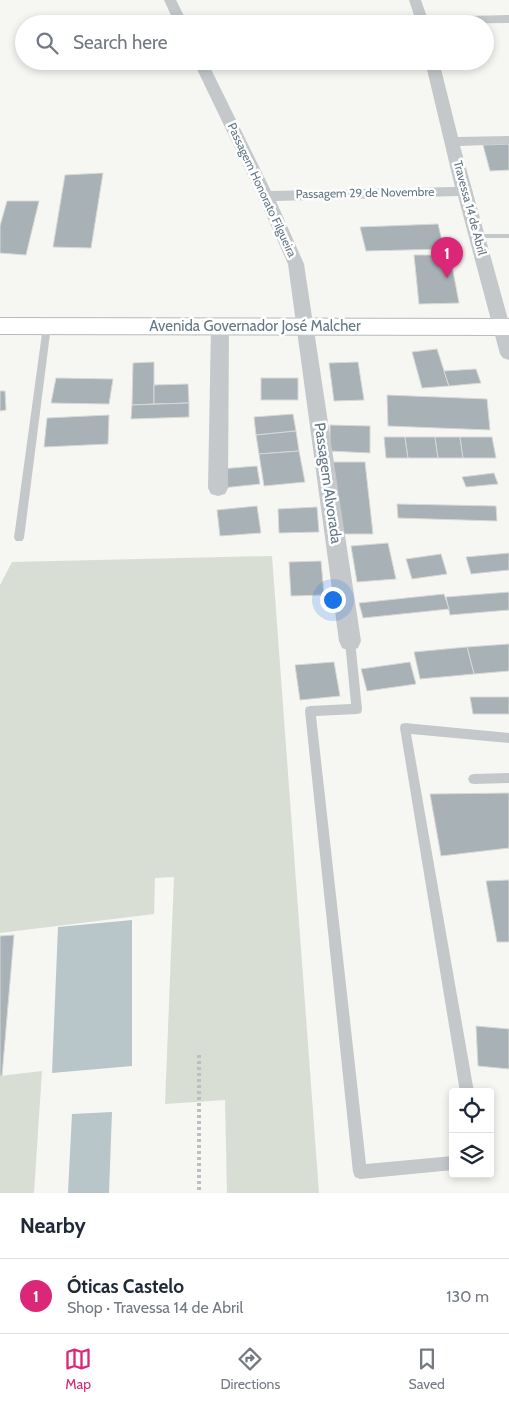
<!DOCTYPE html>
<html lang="en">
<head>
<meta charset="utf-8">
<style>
  :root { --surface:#fff; --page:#f2f2f3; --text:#1f2937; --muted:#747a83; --line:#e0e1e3; --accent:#db2777 }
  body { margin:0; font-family:Cabin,sans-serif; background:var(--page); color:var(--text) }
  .controls { position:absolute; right:15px; bottom:15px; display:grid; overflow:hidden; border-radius:5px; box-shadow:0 2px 8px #0003 }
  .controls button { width:45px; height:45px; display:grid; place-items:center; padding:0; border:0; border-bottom:1px solid var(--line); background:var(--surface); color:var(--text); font:25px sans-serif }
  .you { position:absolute; left:332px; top:599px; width:18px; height:18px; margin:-12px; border:4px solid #fff; border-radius:50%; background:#1a73e8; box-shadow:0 0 0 8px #1a73e833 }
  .badge { display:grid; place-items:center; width:32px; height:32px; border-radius:50%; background:var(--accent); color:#fff; font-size:16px; font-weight:700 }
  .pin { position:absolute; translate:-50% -41px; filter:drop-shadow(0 1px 2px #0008) }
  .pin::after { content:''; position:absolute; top:26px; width:18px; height:15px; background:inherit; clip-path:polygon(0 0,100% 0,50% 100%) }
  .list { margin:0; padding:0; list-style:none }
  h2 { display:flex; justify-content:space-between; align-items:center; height:65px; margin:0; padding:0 20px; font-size:21px }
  h2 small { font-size:16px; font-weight:400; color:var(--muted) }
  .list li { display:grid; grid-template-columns:32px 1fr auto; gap:15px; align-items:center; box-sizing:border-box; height:75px; padding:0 20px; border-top:1px solid var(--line) }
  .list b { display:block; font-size:19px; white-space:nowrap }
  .list p { margin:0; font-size:16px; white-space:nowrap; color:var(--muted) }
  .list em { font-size:16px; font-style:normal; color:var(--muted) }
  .icon { flex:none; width:28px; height:28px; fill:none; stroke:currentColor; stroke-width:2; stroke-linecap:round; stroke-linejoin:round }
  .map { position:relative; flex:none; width:509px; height:1193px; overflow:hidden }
  .search { position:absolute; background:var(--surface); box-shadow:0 2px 8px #0003; left:15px; right:15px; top:15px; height:55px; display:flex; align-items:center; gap:12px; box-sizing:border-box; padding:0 18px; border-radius:28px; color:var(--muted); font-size:19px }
  .sheet { height:140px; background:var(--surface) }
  nav { display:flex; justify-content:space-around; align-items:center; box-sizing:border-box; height:70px; border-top:1px solid var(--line); background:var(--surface); font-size:14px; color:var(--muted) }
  nav a { display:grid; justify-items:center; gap:2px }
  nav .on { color:var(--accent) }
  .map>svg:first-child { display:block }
  .green { fill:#d8ded4 }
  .water { fill:#b9c6c9 }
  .building { fill:#a8b1b6; stroke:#d8d8d5 }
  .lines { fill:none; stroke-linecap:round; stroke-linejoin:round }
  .primary-casing { stroke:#b5babd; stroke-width:2 }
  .path { stroke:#bdc0c2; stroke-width:4; stroke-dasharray:3 3; stroke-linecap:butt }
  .service { fill:#c4c8cb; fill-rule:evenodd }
  .minor { fill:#c4c8cb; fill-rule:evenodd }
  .primary { fill:#fff; fill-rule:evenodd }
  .labels { text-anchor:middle; stroke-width:5; stroke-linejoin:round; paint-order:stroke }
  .far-street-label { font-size:12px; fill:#647885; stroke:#fff }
  .street-label { font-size:15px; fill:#647885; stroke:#fff }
</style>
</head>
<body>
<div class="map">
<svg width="509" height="1193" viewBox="0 0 509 1193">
  <rect width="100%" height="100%" fill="#f6f6f3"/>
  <g class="green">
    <path d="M 272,556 L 319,1193 L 227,1193 L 225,1100 L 165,1104 L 174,877 L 155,878 L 154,914 L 0,933 L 0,585 L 12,562 Z"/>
    <path d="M 42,1071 L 34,1193 L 0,1193 L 0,1076 Z"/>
  </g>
  <g class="water">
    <path d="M 132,920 L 132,1066 L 52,1073 L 58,927 Z"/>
    <path d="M 112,1112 L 109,1193 L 68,1193 L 72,1114 Z"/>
  </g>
  <g class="building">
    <path d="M 509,144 L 509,170 L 490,171 L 483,145 Z"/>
    <path d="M 103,173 L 91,248 L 53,247 L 65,175 Z"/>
    <path d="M 7,201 L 39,201 L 26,255 L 0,253 L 0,226 Z"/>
    <path d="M 438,224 L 444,249 L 366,251 L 360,227 Z"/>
    <path d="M 414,255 L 450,255 L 459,303 L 419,304 Z"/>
    <path d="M 437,349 L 449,386 L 422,388 L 412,352 Z"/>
    <path d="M 154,362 L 154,404 L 132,405 L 133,363 Z"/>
    <path d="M 358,362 L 364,400 L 334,401 L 329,363 Z"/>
    <path d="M 476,369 L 481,383 L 449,386 L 444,371 Z"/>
    <path d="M 56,378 L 113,379 L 109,404 L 51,403 Z"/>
    <rect x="261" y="378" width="37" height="22"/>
    <path d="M 188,384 L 189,403 L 154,404 L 154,385 Z"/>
    <path d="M 0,391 L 5,391 L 6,410 L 0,411 Z"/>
    <path d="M 387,395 L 487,399 L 490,430 L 388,426 Z"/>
    <path d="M 189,403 L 189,417 L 131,419 L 132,405 Z"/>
    <path d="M 293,414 L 296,431 L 256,435 L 254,417 Z"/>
    <path d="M 109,415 L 108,444 L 44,447 L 47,418 Z"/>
    <path d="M 330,425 L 370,426 L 370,453 L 330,451 Z"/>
    <path d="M 296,431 L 299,451 L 259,454 L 256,435 Z"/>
    <path d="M 384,437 L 405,437 L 408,458 L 386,458 Z"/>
    <path d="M 405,437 L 435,437 L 438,458 L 408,458 Z"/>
    <path d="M 435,437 L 460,437 L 463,458 L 438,458 Z"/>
    <path d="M 460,437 L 492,437 L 496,458 L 463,458 Z"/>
    <path d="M 299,451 L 305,482 L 264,486 L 259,454 Z"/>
    <path d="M 332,462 L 365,462 L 373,534 L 338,534 Z"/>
    <path d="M 257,466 L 260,484 L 222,488 L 220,469 Z"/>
    <path d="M 494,473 L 498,484 L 466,487 L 462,477 Z"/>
    <path d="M 397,504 L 496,506 L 497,521 L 398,518 Z"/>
    <path d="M 257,506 L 261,533 L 220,536 L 217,510 Z"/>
    <path d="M 317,507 L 319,532 L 279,533 L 278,509 Z"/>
    <path d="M 388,543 L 396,579 L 357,582 L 351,546 Z"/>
    <path d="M 509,553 L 509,570 L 471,574 L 466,557 Z"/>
    <path d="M 441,554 L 447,574 L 412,579 L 406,559 Z"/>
    <path d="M 321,561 L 324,595 L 291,596 L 289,562 Z"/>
    <path d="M 509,592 L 509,610 L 450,615 L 446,597 Z"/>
    <path d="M 444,594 L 449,609 L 363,618 L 359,603 Z"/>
    <path d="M 509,644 L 509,671 L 474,674 L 467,647 Z"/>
    <path d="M 467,647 L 474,674 L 420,679 L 414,652 Z"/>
    <path d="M 334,662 L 340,696 L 300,700 L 295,665 Z"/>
    <path d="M 410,662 L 416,684 L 367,691 L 361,669 Z"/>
    <path d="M 470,697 L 509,697 L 509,714 L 473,714 Z"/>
    <path d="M 509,793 L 509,848 L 441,856 L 430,794 Z"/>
    <path d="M 509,880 L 509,942 L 497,942 L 486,881 Z"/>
    <path d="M 14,935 L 2,1076 L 0,1076 L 0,936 Z"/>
    <path d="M 476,1026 L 509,1029 L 509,1069 L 478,1066 Z"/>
  </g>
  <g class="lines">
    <defs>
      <path id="primary" d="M 0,318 L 509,319 L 509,335 L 0,334 Z"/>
    </defs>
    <use href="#primary" class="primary-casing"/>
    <path class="path" d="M 199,1055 L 199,1193"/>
    <g class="service">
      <path d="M 474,234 L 509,234 L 509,238 L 477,238 L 473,236 Z"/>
      <path d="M 47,323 L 51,326 L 24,538 L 22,541 L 16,541 L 14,538 L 43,326 Z"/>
      <path d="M 350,636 L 354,638 L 355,641 L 362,709 L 361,713 L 357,714 L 316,716 L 366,1164 L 453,1156 L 453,1170 L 360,1179 L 355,1177 L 353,1172 L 305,711 L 306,707 L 310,706 L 351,704 L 345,641 L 346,638 Z"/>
      <path d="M 405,723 L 509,733 L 509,743 L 411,734 L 474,1092 L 460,1092 L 400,728 L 401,724 Z"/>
      <path d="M 509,773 L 509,783 L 474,784 L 470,783 L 468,779 L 470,775 L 474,774 Z"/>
    </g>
    <g class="minor">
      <path d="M 164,0 L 176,0 L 188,24 L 175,24 Z"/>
      <path d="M 409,0 L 421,0 L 427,17 L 509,15 L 509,23 L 417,24 Z"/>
      <path d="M 193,61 L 207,61 L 271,191 L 455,187 L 425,61 L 439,61 L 458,137 L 509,136 L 509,144 L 460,146 L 509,323 L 509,360 L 503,358 L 500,354 L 458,196 L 276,201 L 304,264 L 361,641 L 358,648 L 350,651 L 342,648 L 339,641 L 288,264 L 258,196 Z"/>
      <path d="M 220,320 L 226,322 L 229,326 L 228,488 L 225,494 L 218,496 L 211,494 L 208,488 L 211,326 L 214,322 Z"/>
    </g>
    <use href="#primary" class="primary"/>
  </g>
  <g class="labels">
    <g class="far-street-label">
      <text transform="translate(262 190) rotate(65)" y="4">Passagem Honorato Filgueira</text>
      <text transform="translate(365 193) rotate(-1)" y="4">Passagem 29 de Novembre</text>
      <text transform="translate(470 208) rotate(75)" y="4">Travessa 14 de Abril</text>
    </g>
    <g class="street-label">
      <text x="255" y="331">Avenida Governador José Malcher</text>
      <text transform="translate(328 483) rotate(82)" y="5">Passagem Alvorada</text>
    </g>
  </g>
</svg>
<div class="controls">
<button><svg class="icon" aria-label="locate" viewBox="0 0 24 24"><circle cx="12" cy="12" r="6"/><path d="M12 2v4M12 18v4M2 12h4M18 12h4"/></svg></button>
<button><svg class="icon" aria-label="layers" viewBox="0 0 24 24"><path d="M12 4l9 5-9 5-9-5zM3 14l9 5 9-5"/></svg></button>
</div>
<div class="you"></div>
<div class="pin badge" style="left:447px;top:278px">1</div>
<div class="search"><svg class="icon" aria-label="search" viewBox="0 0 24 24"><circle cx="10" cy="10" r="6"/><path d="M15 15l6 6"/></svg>Search here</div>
</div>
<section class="sheet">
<h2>Nearby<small></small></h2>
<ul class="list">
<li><span class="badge">1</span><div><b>Óticas Castelo</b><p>Shop · Travessa 14 de Abril</p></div><em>130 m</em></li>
</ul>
</section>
<nav>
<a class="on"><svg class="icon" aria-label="map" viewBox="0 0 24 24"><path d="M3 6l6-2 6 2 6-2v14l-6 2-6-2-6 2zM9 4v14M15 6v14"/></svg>Map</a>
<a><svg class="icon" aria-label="directions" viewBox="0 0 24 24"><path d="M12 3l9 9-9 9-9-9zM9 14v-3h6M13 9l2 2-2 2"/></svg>Directions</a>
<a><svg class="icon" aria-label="saved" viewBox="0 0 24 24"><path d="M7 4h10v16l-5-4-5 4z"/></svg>Saved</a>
</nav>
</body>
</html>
